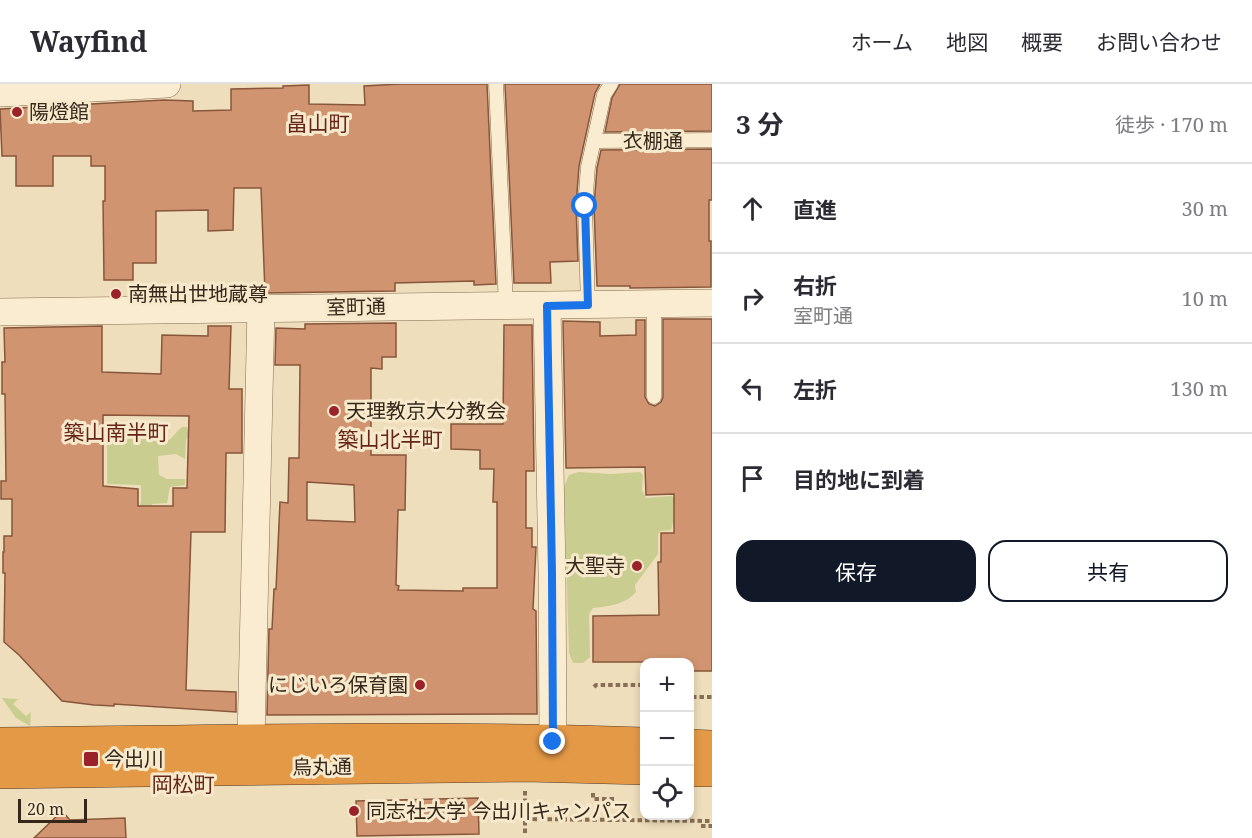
<!DOCTYPE html>
<html lang="ja">
<head>
<meta charset="utf-8">
<style>
  :root { --surface:#fff; --page:#f7f7f7; --text:#2b2b33; --muted:#7c7c81; --line:#e1e1e2; --accent:#111827 }
  body { margin:0; font-family:"Noto Serif","Noto Sans JP",serif; background:var(--page); color:var(--text) }
  .controls { position:absolute; right:18px; bottom:18px; display:grid; overflow:hidden; border-radius:12px; box-shadow:0 3px 9px #0003 }
  .controls button { width:54px; height:54px; display:grid; place-items:center; padding:0; border:0; border-bottom:2px solid var(--line); background:var(--surface); color:var(--text); font:30px sans-serif }
  .scale { position:absolute; left:18px; bottom:15px; width:69px; box-sizing:border-box; padding-left:6px; border:3px solid #36271b; border-top:0; font-size:16px; line-height:21px; white-space:nowrap; color:#36271b; -webkit-text-stroke:4px #f7e9cc; paint-order:stroke }
  .stop { position:absolute; width:18px; height:18px; margin:-14px; border:4px solid #1a73e8; border-radius:50%; background:#fff }
  .stop.end { background:#1a73e8; border-color:#fff; box-shadow:0 2px 6px #0008 }
  .list { margin:0; padding:0; list-style:none }
  h2 { display:flex; justify-content:space-between; align-items:center; height:78px; margin:0; padding:0 24px; font-size:26px }
  h2 small { font-size:20px; font-weight:400; color:var(--muted) }
  .list li { display:grid; grid-template-columns:39px 1fr auto; gap:18px; align-items:center; box-sizing:border-box; height:90px; padding:0 24px; border-top:2px solid var(--line) }
  .list b { display:block; font-size:22px; white-space:nowrap }
  .list p { margin:0; font-size:20px; white-space:nowrap; color:var(--muted) }
  .list em { font-size:20px; font-style:normal; color:var(--muted) }
  .actions { display:flex; gap:12px; padding:18px 24px }
  .actions a { flex:1; padding:14px 0; border:2px solid var(--accent); border-radius:18px; text-align:center; font-size:21px; color:var(--accent) }
  .actions .main { background:var(--accent); color:#fff }
  .icon { flex:none; width:33px; height:33px; fill:none; stroke:currentColor; stroke-width:2; stroke-linecap:round; stroke-linejoin:round }
  .map { position:relative; flex:none; width:712px; height:754px; overflow:hidden }
  header { display:flex; align-items:center; gap:36px; box-sizing:border-box; height:84px; padding:0 30px; background:var(--surface); border-bottom:2px solid var(--line) }
  header strong { font-size:28px }
  nav { display:flex; gap:33px; margin-inline-start:auto; font-size:21px }
  main { display:flex }
  aside { flex:1; background:var(--surface) }
  .map>svg:first-child { display:block }
  .green { fill:#c9ce90 }
  .building { fill:#d09470; stroke:#88563a; stroke-width:1.5; fill-rule:evenodd }
  .lines { fill:none; stroke-linecap:round; stroke-linejoin:round }
  .lane-casing { stroke:#886e55; stroke-width:15 }
  .street-casing { stroke:#886e55; stroke-width:28 }
  .highway-casing { stroke:#553c2a; stroke-width:34 }
  .path { stroke:#886e55; stroke-width:4; stroke-dasharray:4.5 3; stroke-linecap:butt }
  .lane { stroke:#faecd0; stroke-width:14 }
  .street { stroke:#faecd0; stroke-width:27 }
  .highway { stroke:#e49947; stroke-width:33 }
  .route { stroke:#1a73e8; stroke-width:8 }
  .poi-dot { fill:#992328; stroke:#f7e9cc; stroke-width:2 }
  .labels { text-anchor:middle; stroke-width:6; stroke-linejoin:round; paint-order:stroke }
  .poi-label { font-size:20px; fill:#36271b; stroke:#f7e9cc; text-anchor:start }
  .street-label { font-size:20px; fill:#36271b; stroke:#f7e9cc }
  .neighbourhood-label { font-size:21px; fill:#652518; stroke:#f7e9cc }
</style>
</head>
<body>
<header>
<strong>Wayfind</strong>
<nav><a>ホーム</a><a>地図</a><a>概要</a><a>お問い合わせ</a></nav>
</header>
<main>
<div class="map">
<svg width="712" height="754" viewBox="0 0 712 754">
  <rect width="100%" height="100%" fill="#efdebc"/>
  <g class="green">
    <path d="M 139,337 L 148,340 L 155,356 C 173,360 170,353 182,343 L 187,343 L 189,351 L 186,356 L 185,375 L 176,370 L 158,372 L 159,391 L 167,395 L 185,395 L 185,401 L 170,403 L 167,419 L 152,420 L 150,445 L 139,424 L 141,418 L 141,401 L 107,400 L 107,345 L 117,339 Z"/>
    <path d="M 579,388 L 610,390 L 640,388 L 643,391 L 642,406 L 646,414 L 671,412 L 680,415 L 680,438 L 673,439 L 671,446 L 660,447 L 658,450 L 658,470 L 635,501 L 636,508 C 624,521 610,522 593,524 L 589,530 L 590,573 L 583,579 L 573,579 L 569,569 L 564,403 L 569,391 Z"/>
    <path d="M 2,614 L 18,615 L 13,620 L 26,632 L 31,628 L 30,642 L 16,634 Z"/>
  </g>
  <g class="building">
    <path d="M 400,0 L 487,0 L 496,200 L 474,201 L 474,197 L 395,199 L 395,207 L 265,209 L 261,104 L 234,104 L 233,146 L 208,147 L 208,126 L 156,127 L 156,179 L 133,179 L 133,196 L 104,196 L 103,117 L 105,117 L 105,82 L 91,82 L 91,72 L 53,72 L 53,102 L 16,102 L 16,72 L 2,72 L 0,25 L 164,16 L 193,17 L 193,27 L 231,26 L 231,5 L 283,4 L 283,2 L 309,1 L 309,20 L 365,21 L 364,2 Z"/>
    <path d="M 505,0 L 600,0 L 595,9 L 579,82 L 576,122 L 578,177 L 550,178 L 551,199 L 514,199 Z"/>
    <path d="M 620,0 L 712,0 L 712,47 L 605,48 L 612,14 Z"/>
    <path d="M 712,65 L 712,116 L 709,116 L 709,157 L 711,157 L 711,203 L 630,204 L 630,202 L 597,202 L 594,122 L 597,84 L 601,66 Z"/>
    <path d="M 663,235 L 712,235 L 712,587 L 690,587 L 690,579 L 683,578 L 593,578 L 593,532 L 659,531 L 658,478 L 661,478 L 661,449 L 674,449 L 674,410 L 646,411 L 645,383 L 566,384 L 563,237 L 600,238 L 600,252 L 636,251 L 636,236 L 645,236 L 645,313 L 649,320 L 655,322 L 661,318 L 663,313 Z"/>
    <path d="M 396,239 L 396,273 L 382,273 L 382,285 L 371,284 L 371,371 L 406,371 L 405,426 L 398,426 L 396,501 L 399,502 L 398,506 L 463,507 L 463,504 L 497,504 L 497,418 L 493,418 L 494,385 L 480,385 L 480,366 L 451,365 L 451,340 L 503,340 L 504,241 L 532,241 L 534,387 L 526,387 L 526,444 L 532,444 L 532,463 L 536,463 L 533,525 L 536,527 L 537,630 L 267,631 L 269,545 L 272,545 L 274,505 L 276,505 L 280,418 L 288,419 L 289,374 L 299,374 L 300,281 L 275,281 L 276,244 L 305,245 L 305,240 ZM 307,398 L 354,401 L 355,438 L 307,436 Z"/>
    <path d="M 102,242 L 102,288 L 161,290 L 162,251 L 208,252 L 208,242 L 231,242 L 229,305 L 242,305 L 242,369 L 226,369 L 225,448 L 191,448 L 186,606 L 236,608 L 236,628 L 114,620 L 114,622 L 94,621 L 62,617 L 19,571 L 4,558 L 5,489 L 3,489 L 3,468 L 4,468 L 4,452 L 12,452 L 12,415 L 1,415 L 1,397 L 6,397 L 5,310 L 2,310 L 2,278 L 5,278 L 4,244 ZM 103,331 L 189,332 L 187,404 L 173,404 L 173,422 L 138,422 L 138,405 L 103,402 Z"/>
    <path d="M 478,714 L 479,750 L 357,752 L 356,717 Z"/>
    <path d="M 62,727 L 70,736 L 125,734 L 126,754 L 34,754 Z"/>
  </g>
  <g class="lines">
    <defs>
      <g id="lane">
        <path d="M 496,0 L 506,222"/>
        <path d="M 595,57 L 712,56"/>
        <path d="M 654,220 L 654,313"/>
        <path d="M 588,221 L 585,122 L 588,83 L 604,11 L 611,0"/>
      </g>
      <g id="street">
        <path d="M 0,9 L 167,0"/>
        <path d="M 547,222 L 552,489 L 553,658"/>
        <path d="M 0,228 L 712,219"/>
        <path d="M 251,656 L 261,224"/>
      </g>
      <g id="highway">
        <path d="M 0,660 C 215,658 430,652 644,660"/>
        <path d="M 690,662 L 712,663"/>
        <path d="M 690,686 L 712,686"/>
        <path d="M 0,688 L 525,681 L 644,684"/>
      </g>
    </defs>
    <use href="#lane" class="lane-casing"/>
    <use href="#street" class="street-casing"/>
    <use href="#highway" class="highway-casing"/>
    <g class="path">
      <path d="M 690,600 L 692,600 L 692,613 L 712,613"/>
      <path d="M 594,603 L 596,601 L 644,601"/>
      <path d="M 525,707 L 525,752"/>
      <path d="M 593,709 L 593,715 L 614,715"/>
      <path d="M 525,735 L 712,737"/>
      <path d="M 701,742 L 712,742"/>
    </g>
    <use href="#lane" class="lane"/>
    <use href="#street" class="street"/>
    <use href="#highway" class="highway"/>
  </g>
  <g class="lines">
    <path class="route" d="M 553,658 L 552,489 L 547,222 L 588,221 L 585,122"/>
  </g>
  <g class="poi-dot">
    <circle cx="17" cy="28" r="6"/>
    <circle cx="116" cy="210" r="6"/>
    <circle cx="334" cy="327" r="6"/>
    <circle cx="637" cy="482" r="6"/>
    <circle cx="420" cy="601" r="6"/>
    <rect x="83" y="667" width="16" height="16" rx="3"/>
    <circle cx="354" cy="727" r="6"/>
  </g>
  <g class="labels">
    <g class="poi-label">
      <text x="29" y="35">陽燈館</text>
      <text x="128" y="217">南無出世地蔵尊</text>
      <text x="346" y="334">天理教京大分教会</text>
      <text x="625" y="489" text-anchor="end">大聖寺</text>
      <text x="408" y="608" text-anchor="end">にじいろ保育園</text>
      <text x="104" y="682">今出川</text>
      <text x="366" y="734">同志社大学 今出川キャンパス</text>
    </g>
    <g class="street-label">
      <text x="653" y="64">衣棚通</text>
      <text transform="translate(356 223) rotate(-1)" y="7">室町通</text>
      <text transform="translate(322 683) rotate(-1)" y="7">烏丸通</text>
    </g>
    <g class="neighbourhood-label">
      <text x="318" y="47">畠山町</text>
      <text x="116" y="356">築山南半町</text>
      <text x="390" y="363">築山北半町</text>
      <text x="183" y="708">岡松町</text>
    </g>
  </g>
</svg>
<div class="controls">
<button>+</button>
<button>−</button>
<button><svg class="icon" aria-label="locate" viewBox="0 0 24 24"><circle cx="12" cy="12" r="6"/><path d="M12 2v4M12 18v4M2 12h4M18 12h4"/></svg></button>
</div>
<div class="scale">20 m</div>
<div class="stop" style="left:585px;top:122px"></div>
<div class="stop end" style="left:553px;top:658px"></div>
</div>
<aside>
<h2>3 分<small>徒歩 · 170 m</small></h2>
<ul class="list">
<li><svg class="icon" aria-label="ahead" viewBox="0 0 24 24"><path d="M12 20V5M6 11l6-6 6 6"/></svg><div><b>直進</b></div><em>30 m</em></li>
<li><svg class="icon" aria-label="right" viewBox="0 0 24 24"><path d="M7 20v-9h11M14 6l5 5-5 5"/></svg><div><b>右折</b><p>室町通</p></div><em>10 m</em></li>
<li><svg class="icon" aria-label="left" viewBox="0 0 24 24"><path d="M17 20v-9H6M10 6l-5 5 5 5"/></svg><div><b>左折</b></div><em>130 m</em></li>
<li><svg class="icon" aria-label="arrive" viewBox="0 0 24 24"><path d="M6 21V4h12l-3 4 3 4H6"/></svg><div><b>目的地に到着</b></div></li>
</ul>
<div class="actions"><a class="main">保存</a><a>共有</a></div>
</aside>
</main>
</body>
</html>
